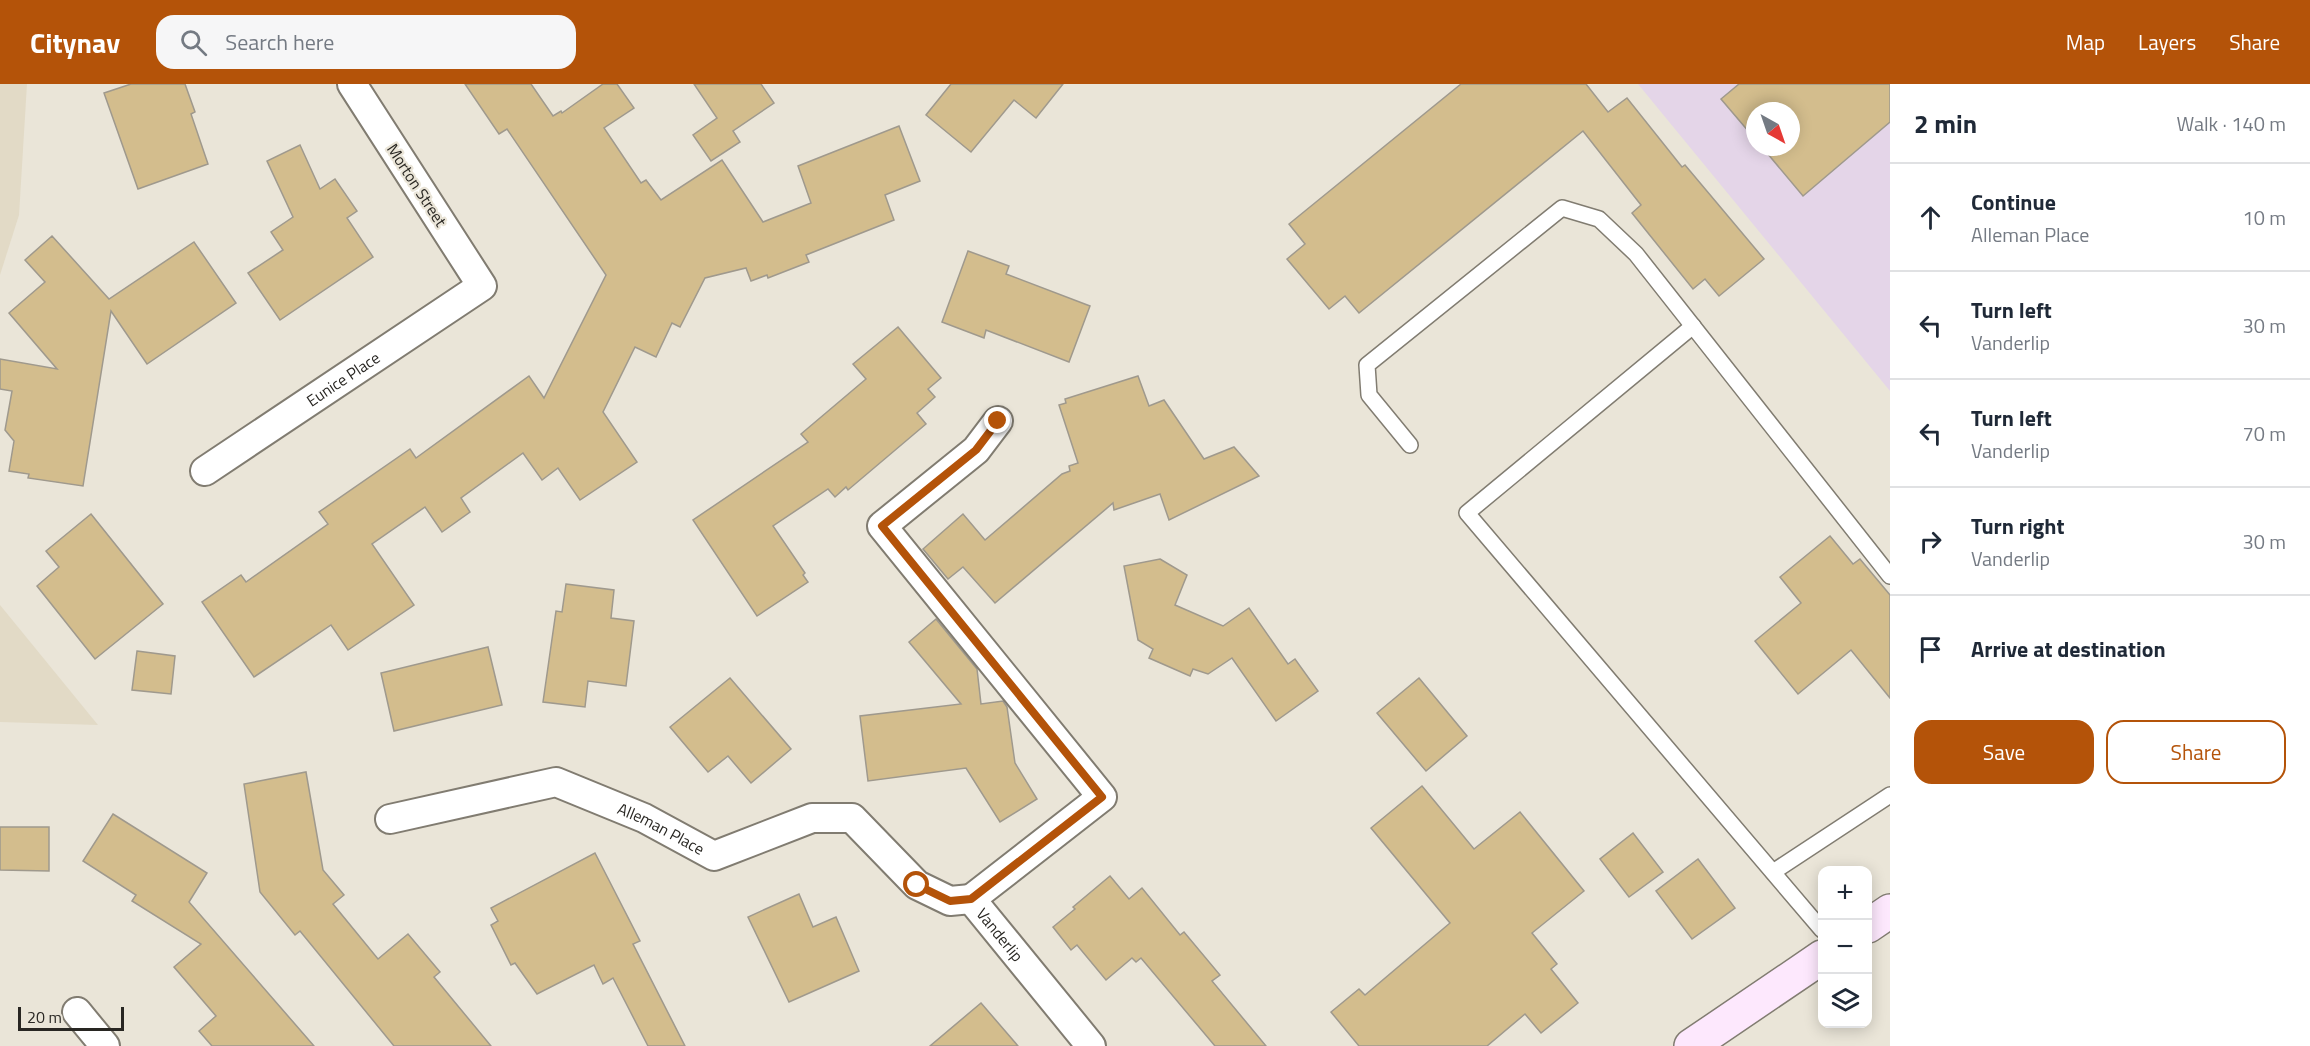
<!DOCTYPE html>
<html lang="en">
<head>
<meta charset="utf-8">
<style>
  :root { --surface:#fff; --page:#f6f6f7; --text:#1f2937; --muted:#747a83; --line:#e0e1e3; --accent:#b45309 }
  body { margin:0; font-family:"Titillium Web",sans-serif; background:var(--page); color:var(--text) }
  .controls { position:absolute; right:18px; bottom:18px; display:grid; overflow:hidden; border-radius:12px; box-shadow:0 3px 15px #0003 }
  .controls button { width:54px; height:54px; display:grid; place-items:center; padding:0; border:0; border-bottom:2px solid var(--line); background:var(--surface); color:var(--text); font:30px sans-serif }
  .compass { position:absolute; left:1746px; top:18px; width:54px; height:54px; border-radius:50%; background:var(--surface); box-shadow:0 3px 15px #0003; rotate:140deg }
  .scale { position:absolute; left:18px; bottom:15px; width:106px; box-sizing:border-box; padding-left:6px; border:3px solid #282622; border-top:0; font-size:16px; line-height:21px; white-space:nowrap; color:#282622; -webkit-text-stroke:4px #eae5d8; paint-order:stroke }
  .stop { position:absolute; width:18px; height:18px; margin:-14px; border:4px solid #b45309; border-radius:50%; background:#fff }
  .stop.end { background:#b45309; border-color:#fff; box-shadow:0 2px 6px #0008 }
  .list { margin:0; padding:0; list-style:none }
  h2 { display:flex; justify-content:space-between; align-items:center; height:78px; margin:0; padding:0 24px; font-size:26px }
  h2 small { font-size:20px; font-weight:400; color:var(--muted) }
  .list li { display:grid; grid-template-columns:39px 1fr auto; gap:18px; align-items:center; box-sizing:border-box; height:108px; padding:0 24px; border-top:2px solid var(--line) }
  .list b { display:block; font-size:22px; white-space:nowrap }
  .list p { margin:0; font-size:20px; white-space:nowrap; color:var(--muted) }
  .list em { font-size:20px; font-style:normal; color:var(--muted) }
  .actions { display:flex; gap:12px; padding:18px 24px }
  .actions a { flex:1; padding:14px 0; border:2px solid var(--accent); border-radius:18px; text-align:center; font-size:21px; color:var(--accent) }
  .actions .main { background:var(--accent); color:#fff }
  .icon { flex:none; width:33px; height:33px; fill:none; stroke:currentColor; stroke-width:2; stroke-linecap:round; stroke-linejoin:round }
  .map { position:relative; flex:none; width:1890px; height:962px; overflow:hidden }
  header { display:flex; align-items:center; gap:36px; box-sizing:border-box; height:84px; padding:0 30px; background:var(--accent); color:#fff }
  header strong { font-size:28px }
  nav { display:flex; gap:33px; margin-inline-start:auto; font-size:21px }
  .search { width:420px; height:54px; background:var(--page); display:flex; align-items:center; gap:15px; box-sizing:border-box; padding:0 21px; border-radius:18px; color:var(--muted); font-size:22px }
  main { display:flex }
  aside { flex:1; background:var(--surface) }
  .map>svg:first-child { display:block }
  .built { fill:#e2dac6 }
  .education { fill:#e4d5e8; fill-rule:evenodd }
  .building { fill:#d3bd8d; stroke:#9f998d; stroke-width:1.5 }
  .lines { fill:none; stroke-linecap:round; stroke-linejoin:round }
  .lane-casing { stroke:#817c71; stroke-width:18 }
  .street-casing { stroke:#817c71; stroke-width:32 }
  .secondary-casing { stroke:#817c71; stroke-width:36 }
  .lane { stroke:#fff; stroke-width:15 }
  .street { stroke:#fff; stroke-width:28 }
  .secondary { stroke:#fde8fd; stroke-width:33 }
  .route { stroke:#b45309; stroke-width:8 }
  .labels { text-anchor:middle; stroke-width:4.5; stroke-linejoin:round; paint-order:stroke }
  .street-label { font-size:16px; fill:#282622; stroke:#eae5d8 }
</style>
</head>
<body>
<header>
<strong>Citynav</strong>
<div class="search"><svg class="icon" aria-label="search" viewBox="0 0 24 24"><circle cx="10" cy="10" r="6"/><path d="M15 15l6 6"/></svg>Search here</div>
<nav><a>Map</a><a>Layers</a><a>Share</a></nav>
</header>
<main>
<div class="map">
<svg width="1890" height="962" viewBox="0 0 1890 962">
  <rect width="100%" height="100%" fill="#eae5d8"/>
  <g class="built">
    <path d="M 0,0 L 27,0 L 19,131 L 0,191 Z"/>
    <path d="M 0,521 L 98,641 L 0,638 Z"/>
  </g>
  <path class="education" d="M 1638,0 L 1890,0 L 1890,307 ZM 1755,27 L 1791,27 L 1791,63 L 1755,63 Z"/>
  <g class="building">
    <path d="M 131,0 L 185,0 L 195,28 L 191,30 L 208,80 L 138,105 L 104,9 Z"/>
    <path d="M 465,0 L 531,0 L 553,32 L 561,27 L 562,29 L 603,0 L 617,0 L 634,24 L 604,44 L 641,99 L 646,96 L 661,116 L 722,76 L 763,138 L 811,119 L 798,82 L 899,42 L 920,97 L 885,111 L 894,136 L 806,171 L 809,178 L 768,194 L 767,191 L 751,197 L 746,184 L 705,194 L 680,243 L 672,239 L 656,273 L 635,263 L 603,328 L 637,378 L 580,416 L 558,384 L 542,396 L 523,369 L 461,414 L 470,428 L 442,448 L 425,423 L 372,460 L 414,521 L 348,566 L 331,541 L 254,593 L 202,518 L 241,491 L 246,498 L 328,440 L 319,428 L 410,365 L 416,374 L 529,292 L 544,314 L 606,191 L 507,45 L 499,50 Z"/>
    <path d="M 694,0 L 761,0 L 774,19 L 733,47 L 740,58 L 711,77 L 693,51 L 717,34 Z"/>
    <path d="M 951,0 L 1063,0 L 1036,34 L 1014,16 L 971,68 L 926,31 Z"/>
    <path d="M 1461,0 L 1586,0 L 1608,28 L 1627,14 L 1682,83 L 1685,81 L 1764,175 L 1719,212 L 1705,195 L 1693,205 L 1632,129 L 1641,121 L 1583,47 L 1359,229 L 1345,212 L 1329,225 L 1287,175 L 1305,160 L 1289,140 Z"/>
    <path d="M 1739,0 L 1890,0 L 1890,38 L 1803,112 L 1762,63 L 1791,63 L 1791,27 L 1755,27 L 1755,55 L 1721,15 Z"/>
    <path d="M 300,61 L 320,105 L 335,95 L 357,127 L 347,134 L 373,173 L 280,236 L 248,189 L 283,166 L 271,148 L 293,133 L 267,77 Z"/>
    <path d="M 52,152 L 109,215 L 194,158 L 236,219 L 147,280 L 111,227 L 83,402 L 28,394 L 29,390 L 9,387 L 14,357 L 5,346 L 12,307 L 0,305 L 0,275 L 57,285 L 9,229 L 45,198 L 25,176 Z"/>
    <path d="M 968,167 L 1009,182 L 1006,190 L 1090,222 L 1069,278 L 986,246 L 984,254 L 942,238 Z"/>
    <path d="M 898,243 L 941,294 L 928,305 L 935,313 L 917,329 L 926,340 L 848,406 L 846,403 L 835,413 L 828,405 L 773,442 L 805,489 L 803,491 L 808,498 L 757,532 L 693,436 L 808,358 L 801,350 L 866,295 L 853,280 Z"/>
    <path d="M 1138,292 L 1149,322 L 1164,316 L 1204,375 L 1234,363 L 1259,392 L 1169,436 L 1160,410 L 1114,426 L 1113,419 L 995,519 L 963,483 L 948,495 L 923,465 L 963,430 L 985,456 L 1062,390 L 1070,387 L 1069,382 L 1078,379 L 1059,321 L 1066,319 L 1065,315 Z"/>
    <path d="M 91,430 L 163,520 L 95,575 L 37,502 L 59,483 L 46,467 Z"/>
    <path d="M 1830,452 L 1853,480 L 1860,475 L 1890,511 L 1890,614 L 1851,566 L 1798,610 L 1755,557 L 1801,519 L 1780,493 Z"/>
    <path d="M 1160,475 L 1187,491 L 1175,521 L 1223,542 L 1249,524 L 1288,580 L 1295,575 L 1318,607 L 1276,637 L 1232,574 L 1208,590 L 1193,585 L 1190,592 L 1149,574 L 1153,565 L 1138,556 L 1124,482 Z"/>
    <path d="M 566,500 L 614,506 L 611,534 L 634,537 L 626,602 L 588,597 L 585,623 L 543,618 L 556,527 L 562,528 Z"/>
    <path d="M 936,535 L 977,585 L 981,620 L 1003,617 L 1007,623 L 1015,679 L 1037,715 L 1000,738 L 966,684 L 868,697 L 860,632 L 961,620 L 909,558 Z"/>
    <path d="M 488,563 L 502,621 L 394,647 L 381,589 Z"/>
    <path d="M 137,567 L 175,572 L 171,610 L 132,606 Z"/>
    <path d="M 730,594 L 791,665 L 751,699 L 728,672 L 708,688 L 670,643 Z"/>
    <path d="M 1419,594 L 1467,652 L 1426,687 L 1377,629 Z"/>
    <path d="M 306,688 L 323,786 L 344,811 L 333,820 L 378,875 L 408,850 L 440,888 L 434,893 L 491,962 L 394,962 L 300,847 L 295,851 L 260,808 L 244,700 Z"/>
    <path d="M 1422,702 L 1474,765 L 1520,728 L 1584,807 L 1532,849 L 1557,880 L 1551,885 L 1578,919 L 1541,949 L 1525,930 L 1487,962 L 1359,962 L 1331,928 L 1359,905 L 1365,911 L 1450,839 L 1371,744 Z"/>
    <path d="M 113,730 L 207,789 L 189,818 L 314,962 L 212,962 L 199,947 L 216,932 L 174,883 L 201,860 L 132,817 L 136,811 L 83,777 Z"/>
    <path d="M 0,743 L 49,743 L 49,787 L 0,786 Z"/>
    <path d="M 1633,749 L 1663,788 L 1629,813 L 1600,775 Z"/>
    <path d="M 595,769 L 640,857 L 633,860 L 685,962 L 648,962 L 613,894 L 603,900 L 594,881 L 537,910 L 515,879 L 511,881 L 491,841 L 498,837 L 491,824 Z"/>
    <path d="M 1698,775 L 1735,824 L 1692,855 L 1656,807 Z"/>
    <path d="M 1110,792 L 1129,815 L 1142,804 L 1180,851 L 1184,848 L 1220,891 L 1212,897 L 1266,962 L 1215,962 L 1141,874 L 1136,878 L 1132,874 L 1106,896 L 1077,861 L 1071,866 L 1053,843 L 1075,825 L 1073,823 Z"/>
    <path d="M 799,810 L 813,843 L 836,833 L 859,887 L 789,918 L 748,833 Z"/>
    <path d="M 981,919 L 1018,962 L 930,962 Z"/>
  </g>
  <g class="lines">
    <defs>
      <g id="lane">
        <path d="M 1693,242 L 1467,429 L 1822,846"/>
        <path d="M 1410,361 L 1369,311 L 1367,281 L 1562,124 L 1599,135 L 1636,170 L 1890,492"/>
        <path d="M 1773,788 L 1890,711"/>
      </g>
      <g id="street">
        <path id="s1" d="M 205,387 L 482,202 L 352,0"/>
        <path id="s2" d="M 390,735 L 556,698 L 644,734 L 714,772 L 812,734 L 852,734 L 917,801 L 950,817 L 971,815"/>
        <path d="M 971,815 L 1102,713 L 882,442 L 976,366 L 998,337"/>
        <path id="s3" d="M 971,815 L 1091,962"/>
        <path d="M 77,928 L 105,962"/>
      </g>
      <g id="secondary">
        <path d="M 1868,842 L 1890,827"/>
        <path d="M 1691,962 L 1822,873"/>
      </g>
    </defs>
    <use href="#lane" class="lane-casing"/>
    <use href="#street" class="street-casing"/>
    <use href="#secondary" class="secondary-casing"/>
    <use href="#lane" class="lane"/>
    <use href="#street" class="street"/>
    <use href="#secondary" class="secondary"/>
  </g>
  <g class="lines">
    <path class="route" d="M 917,801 L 950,817 L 971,815 L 1102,713 L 882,442 L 976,366 L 998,337"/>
  </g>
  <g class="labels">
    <g class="street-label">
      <text transform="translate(417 101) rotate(57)" y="6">Morton Street</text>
      <text dy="6" stroke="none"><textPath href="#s1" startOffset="166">Eunice Place</textPath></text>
      <text dy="6" stroke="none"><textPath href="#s2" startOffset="285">Alleman Place</textPath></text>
      <text dy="6" stroke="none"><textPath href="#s3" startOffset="46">Vanderlip</textPath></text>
    </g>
  </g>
</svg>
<div class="controls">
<button>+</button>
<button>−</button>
<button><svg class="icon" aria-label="layers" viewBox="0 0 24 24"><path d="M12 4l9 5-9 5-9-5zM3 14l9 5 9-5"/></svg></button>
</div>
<svg class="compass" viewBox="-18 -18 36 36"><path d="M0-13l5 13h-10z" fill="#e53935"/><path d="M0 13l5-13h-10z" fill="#747a83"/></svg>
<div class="scale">20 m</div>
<div class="stop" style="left:917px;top:801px"></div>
<div class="stop end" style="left:998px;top:337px"></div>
</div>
<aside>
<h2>2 min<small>Walk · 140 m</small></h2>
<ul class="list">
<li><svg class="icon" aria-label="ahead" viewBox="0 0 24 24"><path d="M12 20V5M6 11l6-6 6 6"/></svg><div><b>Continue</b><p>Alleman Place</p></div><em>10 m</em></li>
<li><svg class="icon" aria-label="left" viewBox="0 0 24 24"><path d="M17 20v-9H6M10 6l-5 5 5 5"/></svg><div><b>Turn left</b><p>Vanderlip</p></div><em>30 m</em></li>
<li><svg class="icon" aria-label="left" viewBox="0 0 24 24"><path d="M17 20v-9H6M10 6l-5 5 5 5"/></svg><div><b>Turn left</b><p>Vanderlip</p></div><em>70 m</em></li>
<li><svg class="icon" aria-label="right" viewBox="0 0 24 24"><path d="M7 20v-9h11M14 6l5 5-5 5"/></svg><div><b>Turn right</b><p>Vanderlip</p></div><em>30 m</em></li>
<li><svg class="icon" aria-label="arrive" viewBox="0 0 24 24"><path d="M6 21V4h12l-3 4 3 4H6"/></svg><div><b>Arrive at destination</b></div></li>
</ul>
<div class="actions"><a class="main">Save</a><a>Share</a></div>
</aside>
</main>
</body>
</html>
